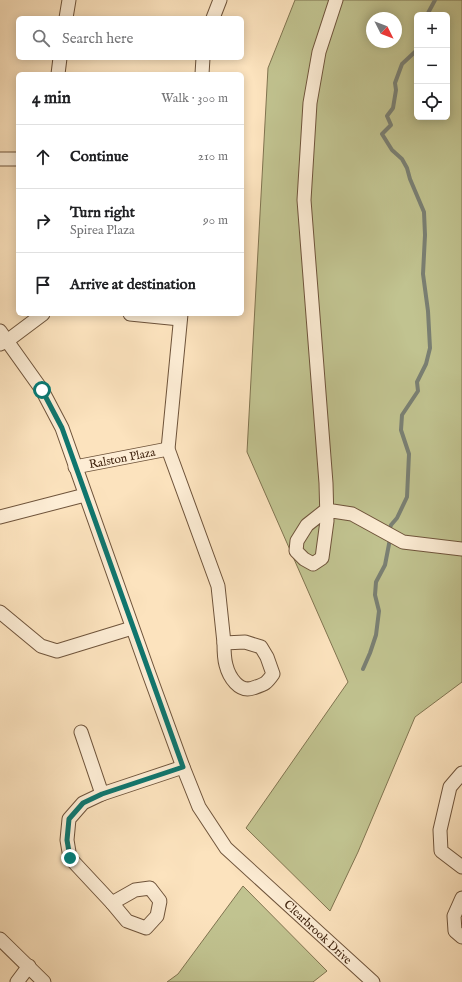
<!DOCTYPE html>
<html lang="en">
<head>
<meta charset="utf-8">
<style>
  :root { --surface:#fff; --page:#f2f2f2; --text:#202124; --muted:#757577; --line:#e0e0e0 }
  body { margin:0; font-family:"IM FELL English",serif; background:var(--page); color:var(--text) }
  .controls { position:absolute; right:12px; top:12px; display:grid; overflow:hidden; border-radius:6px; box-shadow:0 2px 10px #0003 }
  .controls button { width:36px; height:36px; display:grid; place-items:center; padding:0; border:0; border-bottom:1px solid var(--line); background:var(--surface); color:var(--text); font:20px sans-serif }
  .compass { position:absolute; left:366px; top:12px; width:36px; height:36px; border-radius:50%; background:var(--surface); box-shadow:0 2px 10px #0003; rotate:132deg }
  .stop { position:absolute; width:12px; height:12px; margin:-9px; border:3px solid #0f766e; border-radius:50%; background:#fff }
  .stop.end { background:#0f766e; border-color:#fff; box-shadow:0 1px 4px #0008 }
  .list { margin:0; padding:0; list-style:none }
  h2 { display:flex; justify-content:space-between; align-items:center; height:52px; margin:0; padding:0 16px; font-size:17px }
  h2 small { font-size:13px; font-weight:400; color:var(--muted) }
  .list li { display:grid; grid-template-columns:26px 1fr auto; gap:12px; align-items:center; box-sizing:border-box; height:64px; padding:0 16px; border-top:1px solid var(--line) }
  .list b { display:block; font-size:15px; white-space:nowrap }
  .list p { margin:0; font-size:13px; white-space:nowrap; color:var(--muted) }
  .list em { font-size:13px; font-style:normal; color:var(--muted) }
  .icon { flex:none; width:22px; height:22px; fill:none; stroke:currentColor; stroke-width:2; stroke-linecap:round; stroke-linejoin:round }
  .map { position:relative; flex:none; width:462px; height:982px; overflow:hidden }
  .search { position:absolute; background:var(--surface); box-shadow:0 2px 10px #0003; left:16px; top:16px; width:228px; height:44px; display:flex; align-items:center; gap:10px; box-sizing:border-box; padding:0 14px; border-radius:6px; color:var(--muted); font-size:15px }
  .panel { position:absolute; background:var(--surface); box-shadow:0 2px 10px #0003; left:16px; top:72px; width:228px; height:244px; border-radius:6px }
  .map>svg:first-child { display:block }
  .green { fill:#c1c390; stroke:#807450; fill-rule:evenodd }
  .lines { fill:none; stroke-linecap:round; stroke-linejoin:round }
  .stream { stroke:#7a8074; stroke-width:4 }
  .minor-casing { stroke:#6f543b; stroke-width:15 }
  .minor { stroke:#fdedd5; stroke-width:13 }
  .route { stroke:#0f766e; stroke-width:5 }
  .labels { text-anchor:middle; stroke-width:3; stroke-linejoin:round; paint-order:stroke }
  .street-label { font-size:12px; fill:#40240f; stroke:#fdedd5 }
</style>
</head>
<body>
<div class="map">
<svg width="462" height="982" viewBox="0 0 462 982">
  <rect width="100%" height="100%" fill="#fce3be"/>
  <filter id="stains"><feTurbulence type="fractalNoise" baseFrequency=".005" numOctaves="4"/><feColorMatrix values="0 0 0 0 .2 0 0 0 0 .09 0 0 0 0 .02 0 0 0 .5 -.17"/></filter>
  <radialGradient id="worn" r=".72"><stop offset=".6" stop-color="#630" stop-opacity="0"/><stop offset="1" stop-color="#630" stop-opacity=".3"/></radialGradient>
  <g class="green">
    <path d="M 295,0 L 462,0 L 462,682 L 415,717 L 358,852 L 330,911 L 246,828 L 348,682 L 247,452 L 268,68 ZM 417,15 L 447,15 L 447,117 L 417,117 ZM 372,18 L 396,18 L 396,42 L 372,42 Z"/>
    <path d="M 243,886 L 327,971 L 313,982 L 167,982 L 178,974 Z"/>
  </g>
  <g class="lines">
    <g class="stream">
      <path d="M 427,15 L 435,0"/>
      <path d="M 363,669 L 370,653 L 376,635 L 379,611 L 375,595 L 376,582 L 385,565 L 390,539 L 388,534 L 391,525 L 397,518 L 407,497 L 409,454 L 401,430 L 402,415 L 418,391 L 417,382 L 426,364 L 430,348 L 428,311 L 423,274 L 425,235 L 424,212 L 410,179 L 407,168 L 402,159 L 392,150 L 382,134 L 391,125 L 387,116 L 393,108 L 396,90 L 395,83 L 402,64 L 417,50"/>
    </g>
    <defs>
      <g id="minor">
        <path d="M 336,0 L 319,52 L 310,103 L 304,200 L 326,483 L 327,521 L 322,558 L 313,564 L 304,559 L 296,551 L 297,541 L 307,525 L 326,510 L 352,514 L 403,542 L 462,549"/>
        <path d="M 66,18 L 69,0"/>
        <path d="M 213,18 L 220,0"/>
        <path d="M 58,74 L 60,58"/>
        <path d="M 202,74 L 203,58"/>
        <path d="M 0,159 L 18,159"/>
        <path d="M 130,314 L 180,319"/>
        <path d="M 181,314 L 168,449 L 218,586 L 224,643"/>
        <path d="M 0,331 L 42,390 L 62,428 L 148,671 L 183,767 L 199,807 L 226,848 L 373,982"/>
        <path d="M 0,344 L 7,341 L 43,314"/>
        <path d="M 75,467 L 168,449"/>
        <path d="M 0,517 L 85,495"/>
        <path d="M 0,612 L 41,646 L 57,651 L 132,628"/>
        <path d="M 245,642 L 261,647 L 267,657 L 273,674 C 266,684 265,684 253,688 C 239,693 229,677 226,665 C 224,658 224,650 224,643 Z"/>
        <path d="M 81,732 L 102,794"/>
        <path d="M 462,773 L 450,787 L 440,830 L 441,851 L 462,867"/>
        <path d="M 150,888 L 160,901 L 157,916 L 146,928 L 127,921 L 112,903 L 135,890 Z"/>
        <path d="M 462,898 L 454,916 L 455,931 L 462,937"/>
        <path d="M 112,903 L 70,858 L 67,840 L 69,819 L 83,803 L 102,794 L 183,767"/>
        <path d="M 0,939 L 44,982"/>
        <path d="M 17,982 L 29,966"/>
      </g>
    </defs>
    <use href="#minor" class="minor-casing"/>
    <use href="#minor" class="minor"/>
  </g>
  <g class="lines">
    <path class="route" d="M 42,390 L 62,428 L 183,767 L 102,794 L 83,803 L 69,819 L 67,840 L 70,858"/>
  </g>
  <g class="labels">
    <g class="street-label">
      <text transform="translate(122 458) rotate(-11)" y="4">Ralston Plaza</text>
      <text transform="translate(318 932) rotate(43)" y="4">Clearbrook Drive</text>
    </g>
  </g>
  <rect width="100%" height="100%" filter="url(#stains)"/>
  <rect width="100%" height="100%" fill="url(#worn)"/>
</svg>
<div class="controls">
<button>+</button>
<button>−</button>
<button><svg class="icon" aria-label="locate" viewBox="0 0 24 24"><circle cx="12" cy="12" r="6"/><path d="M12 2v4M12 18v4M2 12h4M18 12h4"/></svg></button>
</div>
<svg class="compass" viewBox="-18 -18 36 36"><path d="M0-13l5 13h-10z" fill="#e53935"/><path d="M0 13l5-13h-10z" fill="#757577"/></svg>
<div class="stop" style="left:42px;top:390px"></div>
<div class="stop end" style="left:70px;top:858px"></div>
<div class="search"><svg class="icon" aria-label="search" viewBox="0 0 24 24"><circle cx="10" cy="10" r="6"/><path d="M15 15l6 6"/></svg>Search here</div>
<section class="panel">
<h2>4 min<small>Walk · 300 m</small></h2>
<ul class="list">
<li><svg class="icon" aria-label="ahead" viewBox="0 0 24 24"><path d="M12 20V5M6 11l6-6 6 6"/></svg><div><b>Continue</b></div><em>210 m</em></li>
<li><svg class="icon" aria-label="right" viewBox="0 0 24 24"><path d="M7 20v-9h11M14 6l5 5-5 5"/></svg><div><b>Turn right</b><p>Spirea Plaza</p></div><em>90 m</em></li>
<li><svg class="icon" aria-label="arrive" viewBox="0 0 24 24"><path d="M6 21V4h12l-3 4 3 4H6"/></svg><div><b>Arrive at destination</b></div></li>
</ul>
</section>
</div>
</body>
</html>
